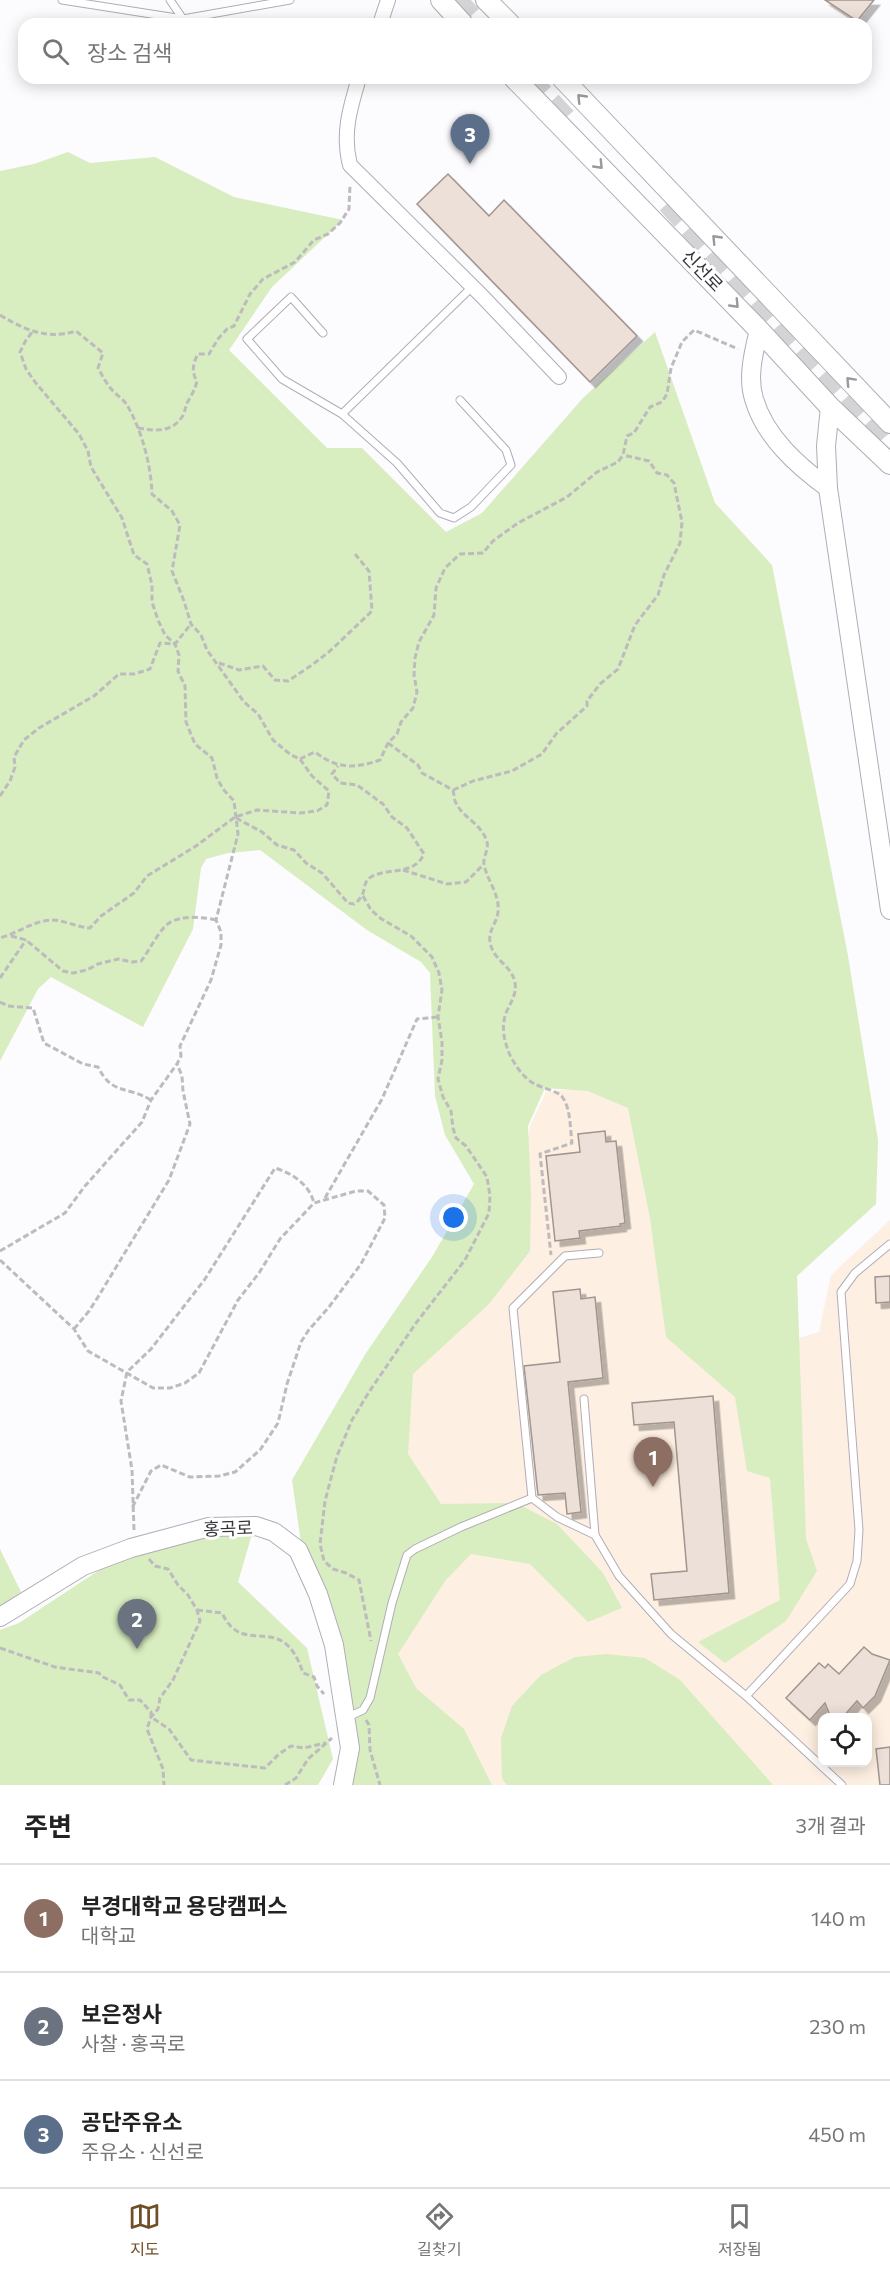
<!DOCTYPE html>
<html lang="ko">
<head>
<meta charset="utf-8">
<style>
  :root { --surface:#fff; --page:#f6f6f6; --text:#222; --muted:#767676; --line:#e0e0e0; --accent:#704e26 }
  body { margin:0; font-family:Commissioner,"Noto Sans KR",sans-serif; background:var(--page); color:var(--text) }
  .controls { position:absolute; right:18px; bottom:18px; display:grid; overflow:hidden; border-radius:12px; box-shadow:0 3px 15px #0003 }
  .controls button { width:54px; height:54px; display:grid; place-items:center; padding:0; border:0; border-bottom:2px solid var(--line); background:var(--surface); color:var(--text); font:30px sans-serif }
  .you { position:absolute; left:454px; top:1218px; width:21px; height:21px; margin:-15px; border:4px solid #fff; border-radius:50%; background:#1a73e8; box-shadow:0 0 0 9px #1a73e833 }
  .badge { display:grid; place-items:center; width:39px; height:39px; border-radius:50%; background:var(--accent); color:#fff; font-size:20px; font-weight:700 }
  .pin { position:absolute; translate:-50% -50px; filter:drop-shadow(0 2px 3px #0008) }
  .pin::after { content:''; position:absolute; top:32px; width:21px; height:18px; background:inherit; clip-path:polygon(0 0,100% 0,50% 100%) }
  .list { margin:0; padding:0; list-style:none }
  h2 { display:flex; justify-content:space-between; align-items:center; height:78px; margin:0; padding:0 24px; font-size:26px }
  h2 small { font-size:20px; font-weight:400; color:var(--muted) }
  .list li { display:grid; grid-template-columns:39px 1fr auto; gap:18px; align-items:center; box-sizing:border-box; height:108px; padding:0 24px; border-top:2px solid var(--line) }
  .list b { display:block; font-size:22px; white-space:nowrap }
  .list p { margin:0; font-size:20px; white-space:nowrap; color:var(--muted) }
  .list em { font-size:20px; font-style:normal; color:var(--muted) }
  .icon { flex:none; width:33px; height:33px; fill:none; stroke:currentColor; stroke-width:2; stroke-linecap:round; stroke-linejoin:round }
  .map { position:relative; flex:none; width:890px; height:1785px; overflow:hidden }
  .search { position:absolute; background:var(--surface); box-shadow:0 3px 15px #0003; left:18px; right:18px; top:18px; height:66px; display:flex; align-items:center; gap:15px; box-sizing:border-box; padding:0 21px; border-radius:18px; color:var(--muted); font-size:22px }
  .sheet { height:402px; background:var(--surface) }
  nav { display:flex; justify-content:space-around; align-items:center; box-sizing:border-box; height:84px; border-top:2px solid var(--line); background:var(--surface); font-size:16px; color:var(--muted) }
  nav a { display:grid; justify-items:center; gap:3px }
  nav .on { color:var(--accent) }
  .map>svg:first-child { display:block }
  .education { fill:#fdefe1; fill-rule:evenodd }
  .green { fill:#d8edc0 }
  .building { fill:#ede0d9; stroke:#a0958f; stroke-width:1.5; filter:url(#shadow) }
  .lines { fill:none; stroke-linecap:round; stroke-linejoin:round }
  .trunk-tunnel { stroke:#d4d3d6; stroke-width:22; stroke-dasharray:22 11; stroke-linecap:butt }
  .service-casing { stroke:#b1acb7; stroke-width:9 }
  .minor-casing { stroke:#b1acb7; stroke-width:16 }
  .tertiary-casing { stroke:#b1acb7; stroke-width:20 }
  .secondary-casing { stroke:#b1acb7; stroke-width:22 }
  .path { stroke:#bdbbbe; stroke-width:3; stroke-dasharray:6 3; stroke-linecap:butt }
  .service { stroke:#fff; stroke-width:7 }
  .minor { stroke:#fff; stroke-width:14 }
  .tertiary { stroke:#fff; stroke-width:18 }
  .secondary { stroke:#fff; stroke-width:20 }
  .oneway { stroke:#9a9a9c }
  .labels { text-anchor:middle; stroke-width:6; stroke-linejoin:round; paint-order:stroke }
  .street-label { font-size:18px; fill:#363439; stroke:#fff }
</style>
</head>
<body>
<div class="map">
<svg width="890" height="1785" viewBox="0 0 890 1785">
  <defs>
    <filter id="shadow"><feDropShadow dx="5.5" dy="5.5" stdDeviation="0" flood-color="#0004"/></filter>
  </defs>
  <rect width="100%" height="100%" fill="#fcfbfd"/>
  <path class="education" d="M 615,1084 L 659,1107 L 726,1360 L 819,1332 L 831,1275 L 890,1220 L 890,1785 L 475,1785 L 383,1644 L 395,1408 L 428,1345 L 507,1267 L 530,1126 L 546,1092 ZM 822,1718 L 868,1718 L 868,1762 L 822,1762 Z"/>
  <g class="green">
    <path d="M 68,152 L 90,163 L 155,157 L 234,197 L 343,220 L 272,287 L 229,350 L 327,448 L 362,448 L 446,532 L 482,513 L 583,398 L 655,332 L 715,503 L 772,565 L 848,956 L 878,1140 L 876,1204 L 797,1276 L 806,1539 L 817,1571 L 786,1621 L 725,1663 L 698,1642 L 780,1600 L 770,1478 L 747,1471 L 735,1397 L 666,1337 L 650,1218 L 628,1108 L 588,1091 L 545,1088 L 528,1126 L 531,1196 L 530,1251 L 489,1304 L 413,1374 L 408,1454 L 441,1504 L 516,1503 L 557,1524 L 603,1573 L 622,1608 L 588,1622 L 530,1564 L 471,1554 L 445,1581 L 398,1654 L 416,1688 L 464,1729 L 492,1785 L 351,1785 L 354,1735 L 301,1543 L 292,1480 L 366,1353 L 432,1257 L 474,1184 L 445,1135 L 435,1096 L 430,973 L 421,962 L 367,930 L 260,850 L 228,853 L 206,859 L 201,868 L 193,929 L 143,1027 L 51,977 L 38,989 L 0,1061 L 0,171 L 34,164 Z"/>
    <path d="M 252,1534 L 238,1582 L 307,1648 L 333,1759 L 318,1785 L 0,1785 L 0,1630 L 19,1623 L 104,1567 L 187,1539 Z"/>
    <path d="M 0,1549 L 21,1592 L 0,1606 Z"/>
    <path d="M 607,1654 L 645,1658 L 680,1680 L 773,1785 L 507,1785 L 502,1779 L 501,1738 L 512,1706 L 541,1675 L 575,1657 Z"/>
  </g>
  <g class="building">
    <path d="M 825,0 L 874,0 L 857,21 Z"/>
    <path d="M 448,174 L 489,216 L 504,200 L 637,336 L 590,382 L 417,204 Z"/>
    <path d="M 605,1131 L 606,1142 L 616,1141 L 625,1223 L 620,1224 L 621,1226 L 579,1231 L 580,1238 L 555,1241 L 546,1156 L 580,1152 L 578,1134 Z"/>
    <path d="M 890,1276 L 890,1302 L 876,1303 L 875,1277 Z"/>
    <path d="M 580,1289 L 581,1299 L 595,1297 L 603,1378 L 568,1382 L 581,1512 L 567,1514 L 565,1493 L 538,1495 L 524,1366 L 560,1362 L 553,1292 Z"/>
    <path d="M 713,1396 L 729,1593 L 654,1600 L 651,1574 L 687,1571 L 674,1422 L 634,1425 L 632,1403 Z"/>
    <path d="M 864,1647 L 872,1654 L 890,1660 L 875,1696 L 863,1708 L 857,1701 L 842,1718 L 831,1718 L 825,1703 L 810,1720 L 786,1698 L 819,1663 L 825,1668 L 828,1664 L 839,1674 Z"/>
    <path d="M 890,1747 L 890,1785 L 880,1785 L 876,1749 Z"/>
  </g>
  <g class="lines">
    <g class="trunk-tunnel">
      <path d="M 456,0 L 478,24"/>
      <path d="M 528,78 L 568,121"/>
      <path d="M 668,203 L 890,449"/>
    </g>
    <defs>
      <g id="service">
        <path d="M 62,0 L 183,19 L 170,0"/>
        <path d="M 183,19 L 290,0"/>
        <path d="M 323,333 L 291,297 L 247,339 L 282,379 L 342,414 L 473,286"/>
        <path d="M 342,414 L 397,463 L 440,513 L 454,518 L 471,507 L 511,465 L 506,450 L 460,400"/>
        <path d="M 584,1399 L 595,1535 L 619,1576 L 671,1634 L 746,1696 L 842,1785"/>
        <path d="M 595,1535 L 557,1517 L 532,1498 L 513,1308 L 565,1256 L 599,1253"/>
        <path d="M 746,1696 L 850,1584 L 857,1561 L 859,1530 L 841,1292 L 855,1273 L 890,1244"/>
        <path d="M 346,1718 L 363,1710 L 370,1698 L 392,1603 L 407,1555 L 415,1549 L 461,1527 L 532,1498"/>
      </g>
      <g id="minor">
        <path d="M 380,24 L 388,0"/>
        <path d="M 359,78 C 350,108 342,134 350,165 L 482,296 L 559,377"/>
      </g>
      <g id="tertiary">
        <path d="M 759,330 C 754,351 747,377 754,399 C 765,437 798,466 828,488"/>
        <path d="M 830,407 L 826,446 L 828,488 L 890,910"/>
        <path d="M 0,1617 L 83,1566 L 131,1548 L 209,1527 L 256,1526 L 274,1532 L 298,1550 L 318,1594 L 334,1645 L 350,1748 L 343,1785"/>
      </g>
      <g id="secondary">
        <path d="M 441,0 L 463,24"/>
        <path d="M 486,0 L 510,24"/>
        <path d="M 514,78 L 759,330 L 830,407 L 890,464"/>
        <path d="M 562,78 L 890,423"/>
      </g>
    </defs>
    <use href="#service" class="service-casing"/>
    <use href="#minor" class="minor-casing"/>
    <use href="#tertiary" class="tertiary-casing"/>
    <use href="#secondary" class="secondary-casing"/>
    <g class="path">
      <path d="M 0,315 C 25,330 47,340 76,331 L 103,353 L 98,368 C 103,377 107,385 114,392 C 118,396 124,400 127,405 C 142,431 151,465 152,494 L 172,511 L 180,525 L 172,571 L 184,601 L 191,624 L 201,635 L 207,650 L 244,702 L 258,714 L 273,740 L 291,755 L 300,759 L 312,776 L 329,791 L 327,805 L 317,811 L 300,813 L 257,810 L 235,817 L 196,846 L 147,876 L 134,893 L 101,916 L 90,928 C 74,927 60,917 44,921 C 29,924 15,934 0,938"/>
      <path d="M 138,428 C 154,431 171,433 182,417 C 185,413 185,408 187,403 C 191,396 195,390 197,381 C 191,372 193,363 198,354 L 209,354 L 218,339 L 227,329 L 234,326 L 250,294 L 263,279 L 295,262 L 314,240 L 328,234 L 340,223 L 349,209 L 350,185"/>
      <path d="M 219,663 L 239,670 L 263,666 L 275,680 L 288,681 L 312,665 L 330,651 L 372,611 L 369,571 L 355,554"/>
      <path d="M 388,743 L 418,765 L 422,773 L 453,790"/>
      <path d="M 300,759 L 315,752 C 337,769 354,769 380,760 L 388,743 L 397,734 L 401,722 L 413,708 L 417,692 L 414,675 L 415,658 L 419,642 L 434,615 L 436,588 L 445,568 L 460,554 L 483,553 L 493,541 L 518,523 L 567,497 L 597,472 L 618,462 L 623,455 L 627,436 L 634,433 L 650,407 L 662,402 L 667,394 L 671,368 L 682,342 L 694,330 L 738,349"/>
      <path d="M 453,790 C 454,794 454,800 456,803 C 463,818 482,824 487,842 C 489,849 483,857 484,864 C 487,881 500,894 498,912 C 497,923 488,930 490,942 C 493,961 512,965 515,983 C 517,995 510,1003 506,1013 C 501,1027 504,1040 509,1053 C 514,1064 524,1079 535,1084 C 543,1089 558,1090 563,1098 C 571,1110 570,1129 572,1143 L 540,1154 L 551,1255"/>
      <path d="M 453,790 L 473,781 L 512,771 L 542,754 L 556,734 L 587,706 L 587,701 L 600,684 L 618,669 L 635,625 L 658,595 L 664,575 L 680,543 L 682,522 L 674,483 L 667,475 L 657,473 L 649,461 L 623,455"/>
      <path d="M 0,796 L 10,781 L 15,767 L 14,757 L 24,740 L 39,728 L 94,696 L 119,674 L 134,674 L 150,669 L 160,643 L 175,644 L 191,624"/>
      <path d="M 236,818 L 262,832 L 277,845 L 294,850 L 306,863 L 322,873 L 348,903 L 354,904 C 357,902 359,900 361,897 C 366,891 362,882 371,877 C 389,867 414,876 424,854 L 407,828 L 392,817 L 383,804 L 357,785 L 340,783 L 332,774 L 338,766"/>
      <path d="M 403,870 L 447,884 L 466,882 L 484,864"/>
      <path d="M 363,896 L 371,910 L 380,918 L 411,936 L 432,957 L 439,973 L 442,990 L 438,1017 L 442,1042 L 442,1060 L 438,1079 L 443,1097 L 451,1111 L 453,1128 L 456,1138 L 466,1146 L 487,1177 L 490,1196 L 489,1213 L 465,1260 L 416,1323 L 369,1392 L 352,1420 L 337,1456 L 325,1501 L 320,1544 L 324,1561 L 333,1569 L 346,1573 L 359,1580 L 371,1641"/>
      <path d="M 11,936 L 26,940 L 63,971 L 73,973 L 87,970 L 98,964 L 118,959 L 132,962 L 141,961 C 150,950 158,931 169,923 C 181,915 203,917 216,920"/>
      <path d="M 0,978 L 26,940"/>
      <path d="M 0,1002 L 8,1006 L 33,1008 L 44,1043 L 83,1064 L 98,1067 C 113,1096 126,1085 151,1100"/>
      <path d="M 325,1198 L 382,1099 L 417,1019 L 438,1017"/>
      <path d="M 0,1251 L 65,1213 L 85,1186 L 142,1122 L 151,1100 L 177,1064 L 181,1056 L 180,1046 L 211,980 L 221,945 L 221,932 L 216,920 L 238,834 L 234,801 L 223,789 L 217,778 L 212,758 L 195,744 L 186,722 L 185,686 L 178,671 L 179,655 L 175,644 L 165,635 L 158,620 L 152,602 L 152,585 L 147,564 L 134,555 L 122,518 L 91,467 L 88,451 L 79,434 L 35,382 L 26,369 L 20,352 L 26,340 L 33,331"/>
      <path d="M 0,1260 L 74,1329 L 88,1351 L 153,1388 L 170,1388 L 185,1383 L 199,1373 L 238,1300 L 259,1273 L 280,1239 L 314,1203 L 356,1191 L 368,1191 L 384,1205 L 385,1218 L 361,1264 L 329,1307 L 308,1331 L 301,1342 L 287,1384 L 278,1423 L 260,1450 L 235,1472 L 219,1476 L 190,1477 L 161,1465 L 151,1471 L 132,1508"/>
      <path d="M 74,1329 L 89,1311 L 98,1297 L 169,1180 L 190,1124 L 183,1091 L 182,1076 L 177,1064"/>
      <path d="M 134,1530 L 132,1470 L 121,1401 L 127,1372 L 151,1349 L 205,1279 L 275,1168 C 293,1174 309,1184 314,1203"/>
      <path d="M 149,1559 L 155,1566 L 168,1569 L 178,1585 L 188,1595 L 197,1610 L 200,1621 L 173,1680 L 160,1698 L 158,1709 L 151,1717 L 147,1729 L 163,1769 L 164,1785"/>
      <path d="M 197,1610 L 222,1613 C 244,1660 282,1608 303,1673 L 314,1677 L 317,1686 L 324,1694"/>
      <path d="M 0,1648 L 55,1667 L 99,1673 L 101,1676 L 120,1685 L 129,1700 L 140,1700 L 151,1712 L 151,1717 L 169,1729 L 191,1760 L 265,1768 L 279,1754 L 291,1746 L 304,1748 L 325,1743"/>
      <path d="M 366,1720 L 369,1725 L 370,1750 L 380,1785"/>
      <path d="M 285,1785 L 296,1778 L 308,1759 L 332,1738"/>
    </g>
    <use href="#service" class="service"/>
    <use href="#minor" class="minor"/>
    <use href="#tertiary" class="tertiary"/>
    <use href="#secondary" class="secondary"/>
  </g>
  <defs><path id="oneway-chevron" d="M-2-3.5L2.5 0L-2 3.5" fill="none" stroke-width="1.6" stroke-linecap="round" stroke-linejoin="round" transform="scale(1.5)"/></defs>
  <g class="oneway">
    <use href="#oneway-chevron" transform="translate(581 98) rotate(-134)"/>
    <use href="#oneway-chevron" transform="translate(599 165) rotate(46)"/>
    <use href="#oneway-chevron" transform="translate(716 239) rotate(-134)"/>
    <use href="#oneway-chevron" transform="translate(735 304) rotate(46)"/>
    <use href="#oneway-chevron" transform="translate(850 381) rotate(-133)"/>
  </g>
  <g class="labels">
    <g class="street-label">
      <text transform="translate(702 271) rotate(46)" y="6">신선로</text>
      <text transform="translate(228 1529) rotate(-2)" y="6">홍곡로</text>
    </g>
  </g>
</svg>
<div class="controls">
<button><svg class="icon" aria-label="locate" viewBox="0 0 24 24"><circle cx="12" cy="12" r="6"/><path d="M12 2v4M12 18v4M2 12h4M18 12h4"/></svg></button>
</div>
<div class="you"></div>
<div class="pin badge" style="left:653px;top:1487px;background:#8d6e63">1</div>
<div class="pin badge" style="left:137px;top:1649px;background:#6b7280">2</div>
<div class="pin badge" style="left:470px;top:164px;background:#5c6f8a">3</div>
<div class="search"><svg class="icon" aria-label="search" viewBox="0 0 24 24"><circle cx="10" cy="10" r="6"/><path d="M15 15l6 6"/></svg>장소 검색</div>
</div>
<section class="sheet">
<h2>주변<small>3개 결과</small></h2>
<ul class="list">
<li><span class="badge" style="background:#8d6e63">1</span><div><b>부경대학교 용당캠퍼스</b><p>대학교</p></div><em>140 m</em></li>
<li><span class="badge" style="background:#6b7280">2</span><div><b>보은정사</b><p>사찰 · 홍곡로</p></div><em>230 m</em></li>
<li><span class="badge" style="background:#5c6f8a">3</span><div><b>공단주유소</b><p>주유소 · 신선로</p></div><em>450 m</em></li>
</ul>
</section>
<nav>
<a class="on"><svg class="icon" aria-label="map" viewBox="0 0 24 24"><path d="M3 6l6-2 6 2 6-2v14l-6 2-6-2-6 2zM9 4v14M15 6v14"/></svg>지도</a>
<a><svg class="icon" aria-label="directions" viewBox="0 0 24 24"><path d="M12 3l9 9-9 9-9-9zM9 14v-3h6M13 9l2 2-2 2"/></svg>길찾기</a>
<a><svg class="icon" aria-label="saved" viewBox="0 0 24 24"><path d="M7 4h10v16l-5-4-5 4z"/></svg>저장됨</a>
</nav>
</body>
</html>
